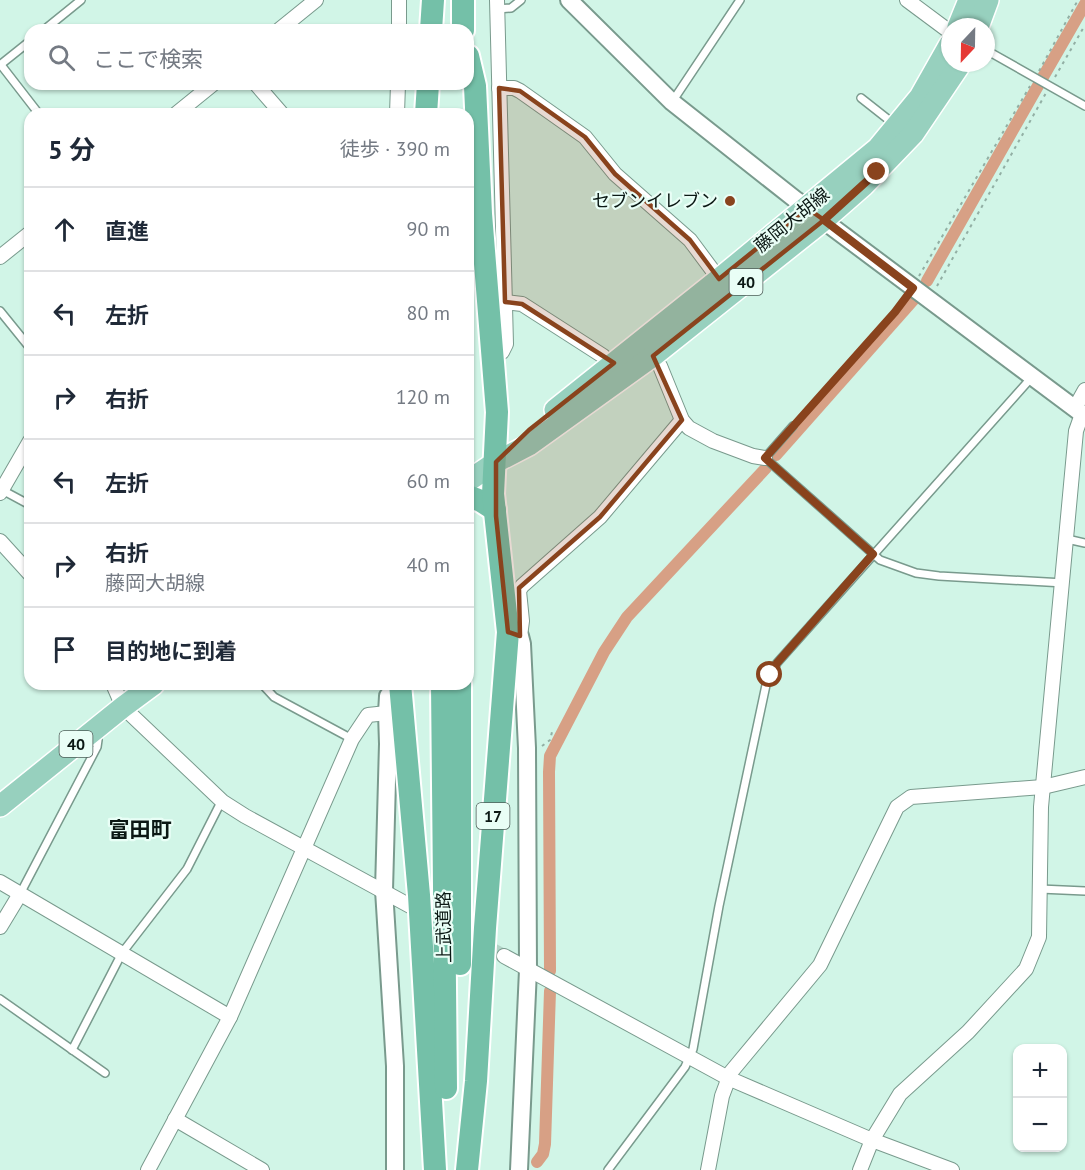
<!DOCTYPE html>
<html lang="ja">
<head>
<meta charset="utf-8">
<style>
  :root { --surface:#fff; --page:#f2f2f3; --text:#1f2937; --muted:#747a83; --line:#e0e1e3 }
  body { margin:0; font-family:"PT Sans","Noto Sans JP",sans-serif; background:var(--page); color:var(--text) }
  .controls { position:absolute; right:18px; bottom:18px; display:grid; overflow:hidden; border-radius:12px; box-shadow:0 2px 4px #0004 }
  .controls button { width:54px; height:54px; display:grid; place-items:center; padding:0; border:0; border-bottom:2px solid var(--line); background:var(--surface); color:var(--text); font:30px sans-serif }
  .compass { position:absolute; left:941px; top:18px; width:54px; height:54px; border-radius:50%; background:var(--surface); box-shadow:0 2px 4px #0004; rotate:202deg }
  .stop { position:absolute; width:18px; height:18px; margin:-14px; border:4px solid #89431d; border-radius:50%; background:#fff }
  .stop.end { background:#89431d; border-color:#fff; box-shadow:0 2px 6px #0008 }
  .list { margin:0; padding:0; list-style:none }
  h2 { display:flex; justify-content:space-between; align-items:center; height:78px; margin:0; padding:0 24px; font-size:26px }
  h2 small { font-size:20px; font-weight:400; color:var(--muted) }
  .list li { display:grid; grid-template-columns:39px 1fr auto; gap:18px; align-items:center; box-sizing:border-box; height:84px; padding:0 24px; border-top:2px solid var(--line) }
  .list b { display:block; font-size:22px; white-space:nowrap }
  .list p { margin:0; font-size:20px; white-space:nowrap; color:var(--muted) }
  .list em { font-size:20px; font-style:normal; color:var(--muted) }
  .icon { flex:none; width:33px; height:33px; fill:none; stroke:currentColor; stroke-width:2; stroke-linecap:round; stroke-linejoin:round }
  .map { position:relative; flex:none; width:1085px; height:1170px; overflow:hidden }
  .search { position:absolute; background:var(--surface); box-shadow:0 2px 4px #0004; left:24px; top:24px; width:450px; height:66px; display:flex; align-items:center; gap:15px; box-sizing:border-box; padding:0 21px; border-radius:18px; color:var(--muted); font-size:22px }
  .panel { position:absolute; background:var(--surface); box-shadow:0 2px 4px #0004; left:24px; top:108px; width:450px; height:582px; border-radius:18px }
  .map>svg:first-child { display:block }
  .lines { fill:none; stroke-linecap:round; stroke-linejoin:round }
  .canal { stroke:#d7a085; stroke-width:12 }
  .minor-tunnel { stroke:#b3d4c7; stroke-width:14; stroke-dasharray:14 7; stroke-linecap:butt }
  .service-casing { stroke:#799a8d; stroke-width:10 }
  .minor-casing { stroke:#799a8d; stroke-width:16 }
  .tertiary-casing { stroke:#799a8d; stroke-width:20 }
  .primary-casing { stroke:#fff; stroke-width:24 }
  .trunk-casing { stroke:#fff; stroke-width:26 }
  .path { stroke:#92afa4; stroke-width:2; stroke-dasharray:3 4.5; stroke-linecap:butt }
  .service { stroke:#fff; stroke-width:7 }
  .minor { stroke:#fff; stroke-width:14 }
  .tertiary { stroke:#fff; stroke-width:16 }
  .primary { stroke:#97d0be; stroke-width:21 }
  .trunk { stroke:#74c0a8; stroke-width:22 }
  .route { stroke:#89431d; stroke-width:8 }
  .marked { fill:#89431d; fill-opacity:0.2; stroke:#89431d; stroke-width:4.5; stroke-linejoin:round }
  .poi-dot { fill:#89431d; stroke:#e9fef6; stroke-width:2 }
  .labels { text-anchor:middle; stroke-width:4.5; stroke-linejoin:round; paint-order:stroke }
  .shield { fill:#e9fef6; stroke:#4e5d58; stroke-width:1.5 }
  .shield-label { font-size:16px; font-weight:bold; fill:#0b1814 }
  .poi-label { font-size:18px; fill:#0b1814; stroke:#e9fef6; text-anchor:end }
  .street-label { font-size:18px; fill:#0b1814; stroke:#e9fef6 }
  .quarter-label { font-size:21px; font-weight:bold; fill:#0b1814; stroke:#e9fef6 }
</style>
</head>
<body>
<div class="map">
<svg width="1085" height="1170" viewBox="0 0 1085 1170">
  <rect width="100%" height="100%" fill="#d1f5e7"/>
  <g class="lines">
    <g class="canal">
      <path d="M 1043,77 L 1085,4"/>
      <path d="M 927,281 L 1039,84"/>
      <path d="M 776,455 L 915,298"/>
      <path d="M 550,971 L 549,772 L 550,756 L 604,652 L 627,617 L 766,468"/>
      <path d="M 537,1162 L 543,1154 L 545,1144 L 550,991"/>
    </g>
    <path class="minor-tunnel" d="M 416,909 L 504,956"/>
    <defs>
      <g id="service">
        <path d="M 497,9 L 511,8 L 521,0"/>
        <path d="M 44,30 L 81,0"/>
        <path d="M 986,50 L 1085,106"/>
        <path d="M 0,65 L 30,41"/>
        <path d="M 1,65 L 39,114"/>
        <path d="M 861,98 L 894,124"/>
        <path d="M 672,102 L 740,0"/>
        <path d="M 0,311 L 30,348"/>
        <path d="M 793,426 L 765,458 L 880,560 L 916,573 L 939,576 L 1064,583"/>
        <path d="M 2,490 L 30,505"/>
        <path d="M 1067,539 L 1085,543"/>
        <path d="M 262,684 L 274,697 L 352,739"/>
        <path d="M 1040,889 L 1085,891"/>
        <path d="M 20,894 L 97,747 L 98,740 L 94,733"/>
        <path d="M 0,999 L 105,1073"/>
        <path d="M 72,1050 L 122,953 L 187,869 L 219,806 L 223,802"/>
        <path d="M 608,1170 L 685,1067 L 693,1049 L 719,906 L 766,685 L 777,663 L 1032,377"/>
      </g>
      <g id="minor">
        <path d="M 399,0 L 399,30"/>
        <path d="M 907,0 L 950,32"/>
        <path d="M 279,30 L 316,0"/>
        <path d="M 256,84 L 282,114"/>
        <path d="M 499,88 L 514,88 L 520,91 L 585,137 L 615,174 L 690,240 L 719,279"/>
        <path d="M 176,114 L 213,84"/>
        <path d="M 397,114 L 398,84"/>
        <path d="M 0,257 L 30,233"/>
        <path d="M 505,302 L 522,304 L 603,356 L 612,365"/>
        <path d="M 492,356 L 502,352 L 506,344 L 497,0"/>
        <path d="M 653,356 L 660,366 L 682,420 L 689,428 L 713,441 L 753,456 L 765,458"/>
        <path d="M 1075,408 L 1085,390"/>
        <path d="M 0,493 L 30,441"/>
        <path d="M 0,541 L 30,574"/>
        <path d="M 520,636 L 522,621 L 519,591 L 522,586 L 600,517 L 682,420"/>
        <path d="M 113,684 L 123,707 L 223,802 L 245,816 L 412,907"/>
        <path d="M 0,882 L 230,1017"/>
        <path d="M 0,927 L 20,894"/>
        <path d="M 504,956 L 728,1078 L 872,1140 L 952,1170"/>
        <path d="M 175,1119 L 262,1170"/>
        <path d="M 148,1170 L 230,1017 L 352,739 L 368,715 L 387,713"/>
        <path d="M 708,1170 L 722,1096 L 731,1072 L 820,965 L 897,807 L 911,797 L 1043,787 L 1085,777"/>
        <path d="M 860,1170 L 872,1140 L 900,1094 L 968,1032 L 1026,969 L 1039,937 L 1041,807 L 1076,431 L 1082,414"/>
      </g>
      <g id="tertiary">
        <path d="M 569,0 L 672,102 L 796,200 L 1085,416"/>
        <path d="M 508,632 L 520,636 L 522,644 L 527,748 L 528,970 L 519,1170"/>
        <path d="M 395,1170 L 395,1066 L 384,890 L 388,744 L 387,713 L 388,696 L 397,684"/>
      </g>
      <g id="primary">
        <path d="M 958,27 L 969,0"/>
        <path d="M 978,27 L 988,0"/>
        <path d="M 555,410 L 719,279 L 878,148 L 920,97 L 950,44"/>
        <path d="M 468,481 L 496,462 L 529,445 L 653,356 L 824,220 L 864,185 L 913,134 L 961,63"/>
        <path d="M 0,806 L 123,707 L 154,684"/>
      </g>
      <g id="trunk">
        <path d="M 431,30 L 433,0"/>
        <path d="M 463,30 L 463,0"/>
        <path d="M 426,114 L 428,84"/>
        <path d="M 468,496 L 481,501 L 495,510"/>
        <path d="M 400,684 L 419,895 L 435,1170"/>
        <path d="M 442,684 L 446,1088"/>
        <path d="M 460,684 L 460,964"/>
        <path d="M 467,1170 L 476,1081 L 485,928 L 508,632 L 493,494 L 497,412 L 481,214 L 475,86 L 468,56"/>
      </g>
    </defs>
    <use href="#service" class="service-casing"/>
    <use href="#minor" class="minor-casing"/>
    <use href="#tertiary" class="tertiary-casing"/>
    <use href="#primary" class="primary-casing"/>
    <use href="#trunk" class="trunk-casing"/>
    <g class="path">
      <path d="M 1039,71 L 1078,0"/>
      <path d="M 1055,77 L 1085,25"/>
      <path d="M 919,276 L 1030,86"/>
      <path d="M 937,286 L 1046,93"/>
      <path d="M 798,420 L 895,312 L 905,298"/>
      <path d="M 542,746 L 550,740 L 553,728"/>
    </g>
    <use href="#service" class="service"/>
    <use href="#minor" class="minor"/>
    <use href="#tertiary" class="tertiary"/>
    <use href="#primary" class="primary"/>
    <use href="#trunk" class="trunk"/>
  </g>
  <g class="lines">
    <path class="route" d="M 770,675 L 777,663 L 873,554 L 765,458 L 895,312 L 913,288 L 824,220 L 877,172"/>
  </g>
  <path class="marked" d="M 499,88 L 520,91 L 585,137 L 615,174 L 690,240 L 719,279 L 807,208 L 824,220 L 653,356 L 682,420 L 600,517 L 519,588 L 520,636 L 508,632 L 496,516 L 496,462 L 529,430 L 614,363 L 522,304 L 505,302 Z"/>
  <circle class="poi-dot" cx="730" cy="201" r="6"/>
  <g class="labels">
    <g class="shield">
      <rect x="729.5" y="269" width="33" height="26" rx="4.5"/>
      <rect x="59.5" y="731" width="33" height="26" rx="4.5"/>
      <rect x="476.5" y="803" width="33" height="26" rx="4.5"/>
    </g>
    <g class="shield-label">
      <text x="746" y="288">40</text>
      <text x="76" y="750">40</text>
      <text x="493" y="822">17</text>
    </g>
    <g class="poi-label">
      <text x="718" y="207">セブンイレブン</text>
    </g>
    <g class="street-label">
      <text transform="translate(792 220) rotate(-39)" y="6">藤岡大胡線</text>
      <text transform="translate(444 927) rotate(-91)" y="6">上武道路</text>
    </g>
    <g class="quarter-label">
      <text x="140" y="837">富田町</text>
    </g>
  </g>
</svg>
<div class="controls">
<button>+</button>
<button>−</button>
</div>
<svg class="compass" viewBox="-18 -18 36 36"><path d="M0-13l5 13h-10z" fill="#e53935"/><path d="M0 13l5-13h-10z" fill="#747a83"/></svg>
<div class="stop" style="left:770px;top:675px"></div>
<div class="stop end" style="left:877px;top:172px"></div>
<div class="search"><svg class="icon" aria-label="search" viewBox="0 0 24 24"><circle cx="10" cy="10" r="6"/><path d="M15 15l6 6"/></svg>ここで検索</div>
<section class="panel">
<h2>5 分<small>徒歩 · 390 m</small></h2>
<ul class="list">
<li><svg class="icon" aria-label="ahead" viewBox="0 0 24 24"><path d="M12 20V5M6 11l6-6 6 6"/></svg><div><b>直進</b></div><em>90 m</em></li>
<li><svg class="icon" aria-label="left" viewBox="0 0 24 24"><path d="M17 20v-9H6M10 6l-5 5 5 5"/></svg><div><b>左折</b></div><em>80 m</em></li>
<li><svg class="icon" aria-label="right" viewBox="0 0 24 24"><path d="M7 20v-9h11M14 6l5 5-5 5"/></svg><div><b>右折</b></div><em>120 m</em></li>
<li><svg class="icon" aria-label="left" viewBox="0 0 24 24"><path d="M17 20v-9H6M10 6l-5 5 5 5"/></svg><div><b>左折</b></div><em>60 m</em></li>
<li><svg class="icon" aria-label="right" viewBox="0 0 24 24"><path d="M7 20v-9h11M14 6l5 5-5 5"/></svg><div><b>右折</b><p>藤岡大胡線</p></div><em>40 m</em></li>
<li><svg class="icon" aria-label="arrive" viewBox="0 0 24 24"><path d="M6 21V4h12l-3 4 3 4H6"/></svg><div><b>目的地に到着</b></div></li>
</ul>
</section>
</div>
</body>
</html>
